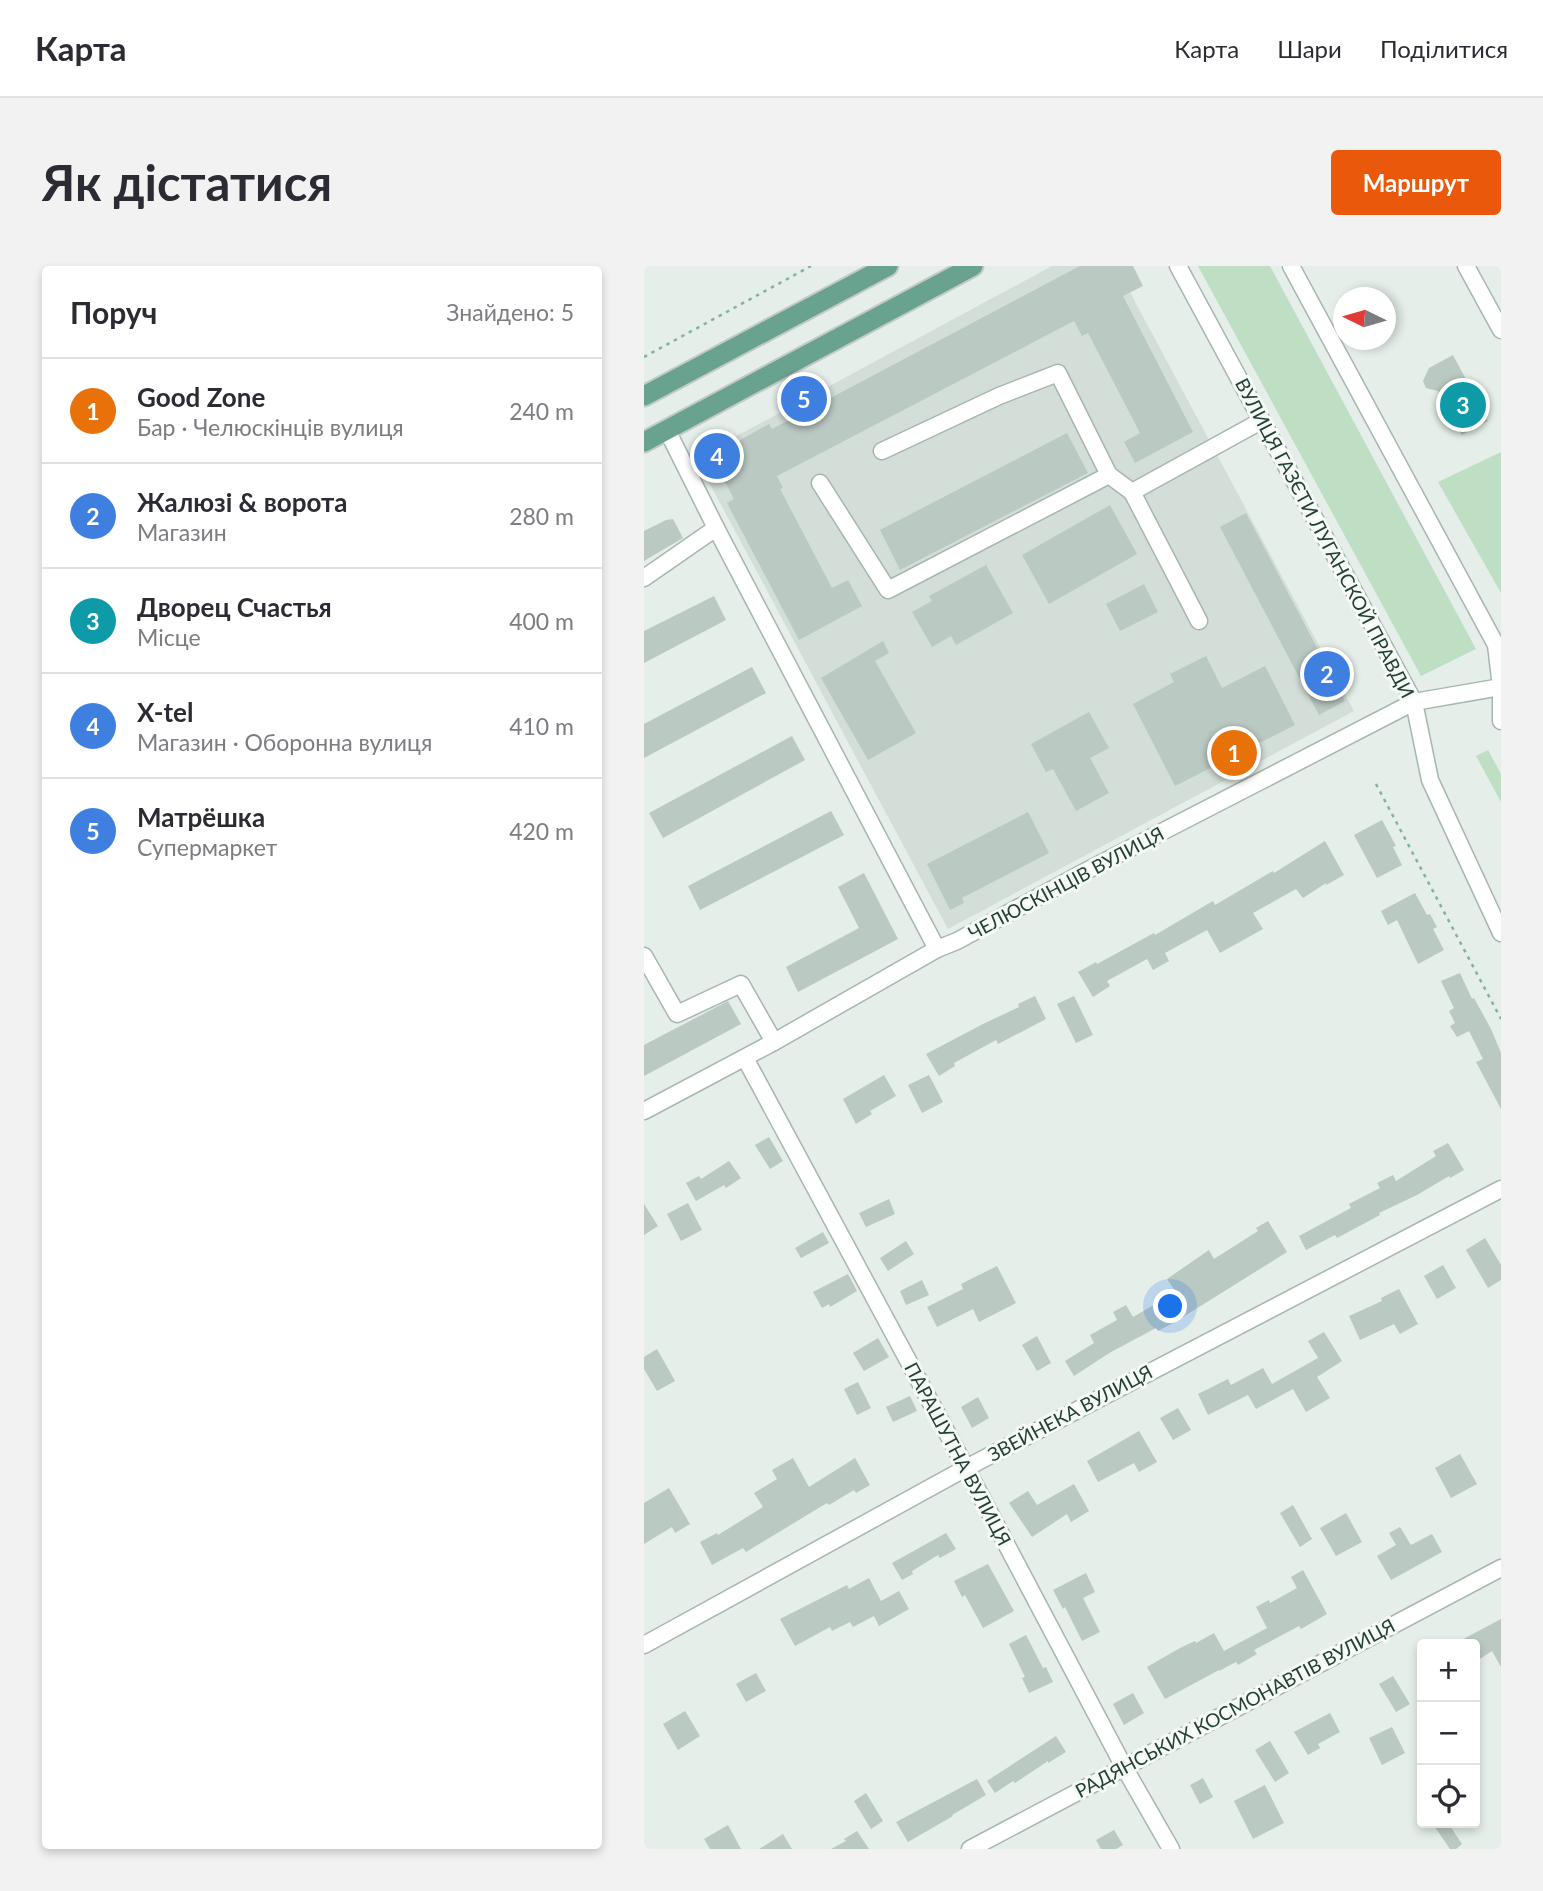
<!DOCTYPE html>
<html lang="uk">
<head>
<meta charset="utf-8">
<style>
  :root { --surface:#fff; --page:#f2f2f3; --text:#2b2b33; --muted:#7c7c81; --line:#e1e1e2; --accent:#ea580c }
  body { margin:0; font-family:Lato,sans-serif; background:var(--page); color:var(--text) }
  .controls { position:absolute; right:21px; bottom:21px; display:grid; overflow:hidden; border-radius:7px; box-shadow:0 4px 10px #0003 }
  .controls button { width:63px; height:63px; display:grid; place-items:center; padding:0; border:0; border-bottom:2px solid var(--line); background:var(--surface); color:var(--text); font:35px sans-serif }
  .compass { position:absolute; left:689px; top:21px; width:63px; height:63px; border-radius:50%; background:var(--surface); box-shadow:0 4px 10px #0003; rotate:275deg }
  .you { position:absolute; left:527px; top:1041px; width:24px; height:24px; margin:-18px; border:5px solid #fff; border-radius:50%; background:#1a73e8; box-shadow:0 0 0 10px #1a73e833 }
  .badge { display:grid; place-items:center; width:46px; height:46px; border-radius:50%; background:var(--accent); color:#fff; font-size:23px; font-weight:700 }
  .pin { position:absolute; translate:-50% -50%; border:4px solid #fff; box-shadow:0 2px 7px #0006 }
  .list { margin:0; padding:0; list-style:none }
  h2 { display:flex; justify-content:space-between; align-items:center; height:91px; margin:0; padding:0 28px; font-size:30px }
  h2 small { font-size:23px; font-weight:400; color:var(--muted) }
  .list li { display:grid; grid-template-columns:46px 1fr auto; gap:21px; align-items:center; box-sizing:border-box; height:105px; padding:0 28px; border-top:2px solid var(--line) }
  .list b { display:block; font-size:26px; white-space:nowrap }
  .list p { margin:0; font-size:23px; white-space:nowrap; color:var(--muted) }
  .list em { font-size:23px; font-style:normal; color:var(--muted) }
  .icon { flex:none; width:38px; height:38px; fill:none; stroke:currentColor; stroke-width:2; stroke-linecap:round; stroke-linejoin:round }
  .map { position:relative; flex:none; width:857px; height:1583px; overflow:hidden; border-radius:7px }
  header { display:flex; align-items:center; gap:42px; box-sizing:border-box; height:98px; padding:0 35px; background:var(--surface); border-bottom:2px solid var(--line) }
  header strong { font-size:33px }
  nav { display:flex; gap:38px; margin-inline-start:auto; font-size:24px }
  .intro { display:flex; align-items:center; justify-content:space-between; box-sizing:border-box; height:168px; padding:0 42px }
  h1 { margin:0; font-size:49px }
  .button { padding:18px 32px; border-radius:7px; background:var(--accent); color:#fff; font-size:24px; font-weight:700 }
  main { display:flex; gap:42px; padding:0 42px }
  aside { flex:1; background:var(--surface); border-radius:7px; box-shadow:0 4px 10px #0003 }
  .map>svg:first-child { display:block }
  .built { fill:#d3ded8 }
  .green { fill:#bedfc4 }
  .building { fill:#bac9c2 }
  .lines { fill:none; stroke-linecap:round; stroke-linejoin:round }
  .minor-casing { stroke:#a7b6b0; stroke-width:19 }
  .major-casing { stroke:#c2cac7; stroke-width:23 }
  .path { stroke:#85b2a0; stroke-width:2.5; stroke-dasharray:3.5 5; stroke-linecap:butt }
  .minor { stroke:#fff; stroke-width:16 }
  .major { stroke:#69a38f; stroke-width:19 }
  .labels { text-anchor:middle; stroke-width:6; stroke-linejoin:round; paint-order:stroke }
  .street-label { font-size:19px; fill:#244036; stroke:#f6faf7 }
</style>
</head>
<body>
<header>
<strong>Карта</strong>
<nav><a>Карта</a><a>Шари</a><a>Поділитися</a></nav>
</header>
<div class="intro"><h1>Як дістатися</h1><a class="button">Маршрут</a></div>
<main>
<aside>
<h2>Поруч<small>Знайдено: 5</small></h2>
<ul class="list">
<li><span class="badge" style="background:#e8710a">1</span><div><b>Good Zone</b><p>Бар · Челюскінців вулиця</p></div><em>240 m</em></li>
<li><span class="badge" style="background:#3f7fe0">2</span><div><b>Жалюзі &amp; ворота</b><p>Магазин</p></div><em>280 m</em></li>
<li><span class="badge" style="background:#0f9aa8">3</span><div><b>Дворец Счастья</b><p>Місце</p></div><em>400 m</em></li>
<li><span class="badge" style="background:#3f7fe0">4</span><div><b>X-tel</b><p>Магазин · Оборонна вулиця</p></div><em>410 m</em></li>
<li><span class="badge" style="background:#3f7fe0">5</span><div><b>Матрёшка</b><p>Супермаркет</p></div><em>420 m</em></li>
</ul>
</aside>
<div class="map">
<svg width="857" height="1583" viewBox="0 0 857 1583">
  <rect width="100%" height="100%" fill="#e5eee9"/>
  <path class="built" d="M 408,0 L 472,0 L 710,445 L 304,663 L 52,192 Z"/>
  <g class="green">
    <path d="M 554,0 L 626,0 L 832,383 L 777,410 Z"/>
    <path d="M 857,186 L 857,327 L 794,216 Z"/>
    <path d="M 844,484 L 857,508 L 857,536 L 832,490 Z"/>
  </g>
  <g class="building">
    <path d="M 436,0 L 489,0 L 499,20 L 479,30 L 549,166 L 491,197 L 480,176 L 496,167 L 444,67 L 438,70 L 430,55 L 133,210 L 139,222 L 136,223 L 188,322 L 204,314 L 218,340 L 155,374 L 83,237 L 90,233 L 67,190 L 125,158 L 128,163 Z"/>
    <path d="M 809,89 L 844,155 L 818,169 L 794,125 L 782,122 L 779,115 L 785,102 Z"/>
    <path d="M 423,167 L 444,207 L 256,304 L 236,264 Z"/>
    <path d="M 466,239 L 493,288 L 405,338 L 378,289 Z"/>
    <path d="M 602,247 L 701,435 L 675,449 L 576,261 Z"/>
    <path d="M 29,253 L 39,272 L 0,295 L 0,265 L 22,254 Z"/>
    <path d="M 342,299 L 369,347 L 312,379 L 307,370 L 288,381 L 268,346 L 288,335 L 285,330 Z"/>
    <path d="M 500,318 L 514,346 L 476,365 L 462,338 Z"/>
    <path d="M 70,330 L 82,354 L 0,397 L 0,365 Z"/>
    <path d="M 239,375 L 245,387 L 231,395 L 272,467 L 224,494 L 177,412 Z"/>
    <path d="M 562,390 L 578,422 L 621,400 L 651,459 L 531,520 L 489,438 L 530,416 L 526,408 Z"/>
    <path d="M 108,401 L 122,427 L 0,492 L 0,458 Z"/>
    <path d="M 445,446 L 465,482 L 446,492 L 465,527 L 432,545 L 409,503 L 402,506 L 387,478 Z"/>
    <path d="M 148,470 L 161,494 L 19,572 L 5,547 Z"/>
    <path d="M 187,545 L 200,569 L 56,644 L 44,620 Z"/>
    <path d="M 384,546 L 405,587 L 318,632 L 320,637 L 306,644 L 283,598 Z"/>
    <path d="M 738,554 L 752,580 L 749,581 L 758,599 L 733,612 L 710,569 Z"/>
    <path d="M 681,575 L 700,609 L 682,619 L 682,617 L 659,632 L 652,623 L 609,647 L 619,663 L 576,687 L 563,664 L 521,687 L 525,695 L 509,704 L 503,693 L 463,715 L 466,720 L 449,731 L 434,706 L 452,696 L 453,698 L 510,667 L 511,669 L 569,635 L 571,639 L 629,605 L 630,607 Z"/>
    <path d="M 220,607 L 254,673 L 154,726 L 142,701 L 215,662 L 194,621 Z"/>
    <path d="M 771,627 L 783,649 L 786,648 L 793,661 L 789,663 L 800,684 L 774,698 L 753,654 L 744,659 L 737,645 Z"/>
    <path d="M 816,707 L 828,733 L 830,732 L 847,763 L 857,787 L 857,843 L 832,796 L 839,793 L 825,765 L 813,771 L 806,760 L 811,757 L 805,745 L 810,742 L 797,715 Z"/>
    <path d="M 391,730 L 402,753 L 354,778 L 352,774 L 310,797 L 311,800 L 295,810 L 282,788 L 339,758 L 375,741 L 374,738 Z"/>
    <path d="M 430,730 L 449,769 L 432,777 L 413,738 Z"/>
    <path d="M 84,735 L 97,758 L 0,810 L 0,779 Z"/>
    <path d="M 240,809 L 252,830 L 226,845 L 228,848 L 212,858 L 199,833 Z"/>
    <path d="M 285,809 L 299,836 L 278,847 L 264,819 Z"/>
    <path d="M 125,871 L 139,895 L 126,903 L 111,879 Z"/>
    <path d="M 804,877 L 820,904 L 806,912 L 805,910 L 773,929 L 735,947 L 736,949 L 693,972 L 691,969 L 662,984 L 655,970 L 707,942 L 705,938 L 736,922 L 733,917 L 749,909 L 752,915 L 792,890 L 789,885 Z"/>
    <path d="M 85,895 L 97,912 L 82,922 L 80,919 L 52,935 L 42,917 L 55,910 L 57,913 Z"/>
    <path d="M 245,933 L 251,948 L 222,961 L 215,947 Z"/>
    <path d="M 44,937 L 58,964 L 37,975 L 23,948 Z"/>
    <path d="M 0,938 L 14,960 L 0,969 Z"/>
    <path d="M 624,955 L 643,986 L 531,1056 L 514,1065 L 512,1062 L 467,1086 L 430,1110 L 421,1095 L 450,1077 L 446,1069 L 473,1054 L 469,1046 L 482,1039 L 489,1051 L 532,1026 L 523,1013 L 565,984 L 570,993 L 614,965 L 612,962 Z"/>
    <path d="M 179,966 L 185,977 L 157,992 L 151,982 Z"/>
    <path d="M 841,972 L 857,999 L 857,1014 L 844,1022 L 822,984 Z"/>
    <path d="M 262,975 L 270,988 L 244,1005 L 236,992 Z"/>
    <path d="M 799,999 L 812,1022 L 793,1033 L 780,1010 Z"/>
    <path d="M 353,1000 L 372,1037 L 335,1056 L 329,1043 L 293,1061 L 283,1041 L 319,1023 L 317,1018 Z"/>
    <path d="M 204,1008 L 213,1025 L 186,1041 L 185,1038 L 178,1042 L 169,1026 Z"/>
    <path d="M 278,1014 L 285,1029 L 262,1039 L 256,1025 Z"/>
    <path d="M 755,1023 L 774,1058 L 756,1068 L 750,1058 L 716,1074 L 705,1050 L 738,1035 L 737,1032 Z"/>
    <path d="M 680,1066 L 698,1095 L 673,1111 L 686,1132 L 662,1146 L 649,1123 L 612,1143 L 604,1129 L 564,1149 L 554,1128 L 584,1113 L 587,1119 L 619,1102 L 628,1118 L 674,1092 L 664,1075 Z"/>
    <path d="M 393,1070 L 407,1097 L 393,1105 L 378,1079 Z"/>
    <path d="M 234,1072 L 245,1091 L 220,1105 L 209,1087 Z"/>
    <path d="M 13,1083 L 31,1115 L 13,1125 L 0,1103 L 0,1091 Z"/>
    <path d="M 214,1116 L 227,1142 L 213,1149 L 200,1123 Z"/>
    <path d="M 266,1130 L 273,1145 L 249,1156 L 242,1141 Z"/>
    <path d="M 334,1131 L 345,1152 L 328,1162 L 317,1141 Z"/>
    <path d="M 534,1142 L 547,1164 L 529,1174 L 516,1152 Z"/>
    <path d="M 495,1165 L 513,1196 L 495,1206 L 490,1197 L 454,1216 L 443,1195 Z"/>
    <path d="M 816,1188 L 833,1218 L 807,1232 L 791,1202 Z"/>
    <path d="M 149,1192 L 165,1221 L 211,1192 L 226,1219 L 212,1227 L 210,1224 L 185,1239 L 183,1237 L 102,1286 L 99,1282 L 68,1299 L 56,1276 L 73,1267 L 74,1269 L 119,1241 L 110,1227 L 133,1213 L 128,1204 Z"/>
    <path d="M 430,1218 L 445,1245 L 427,1256 L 423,1248 L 388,1271 L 365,1237 L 384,1225 L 393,1239 Z"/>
    <path d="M 25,1222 L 46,1258 L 31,1267 L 28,1261 L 0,1278 L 0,1237 Z"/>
    <path d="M 649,1239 L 668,1273 L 656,1281 L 636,1247 Z"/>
    <path d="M 702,1247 L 718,1276 L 692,1290 L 676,1262 Z"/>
    <path d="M 756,1261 L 767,1279 L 788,1268 L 798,1286 L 747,1314 L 733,1290 L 752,1279 L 745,1267 Z"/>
    <path d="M 302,1267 L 312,1283 L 296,1292 L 294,1289 L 268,1305 L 269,1308 L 258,1314 L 248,1297 Z"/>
    <path d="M 344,1298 L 370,1345 L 339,1362 L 321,1329 L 318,1331 L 310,1315 Z"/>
    <path d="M 659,1304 L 683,1348 L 657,1363 L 655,1360 L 610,1384 L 613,1388 L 594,1399 L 592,1396 L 575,1405 L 575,1404 L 521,1433 L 503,1401 L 536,1382 L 551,1375 L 552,1377 L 570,1367 L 580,1385 L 623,1362 L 612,1341 L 625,1334 L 626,1337 L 653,1322 L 647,1311 Z"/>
    <path d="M 442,1307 L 451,1326 L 439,1332 L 456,1366 L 438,1375 L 421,1341 L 419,1343 L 409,1324 Z"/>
    <path d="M 225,1312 L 237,1335 L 255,1325 L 265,1343 L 235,1360 L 230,1350 L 209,1361 L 206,1356 L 188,1365 L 186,1361 L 151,1380 L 136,1353 L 203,1319 L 205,1323 Z"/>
    <path d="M 857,1353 L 857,1401 L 848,1385 L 831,1396 L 831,1378 L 810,1378 Z"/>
    <path d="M 382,1369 L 399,1402 L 402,1401 L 409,1416 L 385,1427 L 378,1412 L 381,1411 L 365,1378 Z"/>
    <path d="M 112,1407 L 122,1425 L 102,1436 L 92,1418 Z"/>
    <path d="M 749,1410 L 766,1438 L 752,1446 L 735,1418 Z"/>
    <path d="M 489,1427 L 500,1447 L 480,1459 L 469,1438 Z"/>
    <path d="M 41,1445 L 56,1470 L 34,1484 L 19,1458 Z"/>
    <path d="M 686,1447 L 696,1466 L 674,1478 L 676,1482 L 664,1489 L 650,1466 Z"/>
    <path d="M 748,1461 L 761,1487 L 738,1499 L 725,1472 Z"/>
    <path d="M 412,1470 L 422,1486 L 404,1497 L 404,1495 L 371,1517 L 369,1515 L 351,1527 L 343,1515 Z"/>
    <path d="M 626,1475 L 645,1507 L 631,1516 L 611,1484 Z"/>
    <path d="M 559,1512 L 569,1531 L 556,1538 L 546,1519 Z"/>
    <path d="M 333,1513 L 342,1529 L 308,1549 L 309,1550 L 264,1576 L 252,1556 Z"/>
    <path d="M 621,1519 L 640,1557 L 609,1573 L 590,1535 Z"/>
    <path d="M 222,1527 L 239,1555 L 227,1563 L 210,1535 Z"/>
    <path d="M 788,1557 L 804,1557 L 818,1578 L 812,1583 L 806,1583 Z"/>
    <path d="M 84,1559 L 97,1583 L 66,1583 L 60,1573 Z"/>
    <path d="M 470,1564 L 479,1579 L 472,1583 L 457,1583 L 452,1574 Z"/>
    <path d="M 213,1565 L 225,1583 L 187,1583 L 202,1575 L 200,1573 Z"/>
    <path d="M 139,1568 L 148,1583 L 115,1583 Z"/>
  </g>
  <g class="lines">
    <defs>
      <g id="minor">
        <path d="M 534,0 L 770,436 L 786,514 L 857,667"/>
        <path d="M 647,0 L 852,379 L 857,421 L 857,455"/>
        <path d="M 822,0 L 857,64"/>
        <path d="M 23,164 L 72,262 L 293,683"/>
        <path d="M 238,185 L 355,130 L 414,107 L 465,209"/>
        <path d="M 176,217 L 244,324 L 465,209 L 488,226 L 617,155"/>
        <path d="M 488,226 L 555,355"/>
        <path d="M 0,312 L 72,262"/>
        <path d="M 0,690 L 33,748 L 97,718 L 130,776"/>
        <path d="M 101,792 L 322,1202 L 480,1501 L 527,1583"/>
        <path d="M 0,845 L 130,776 L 293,683 L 313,675 L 442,605 L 770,436 L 857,421"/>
        <path d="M 0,1379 L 322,1202 L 857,923"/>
        <path d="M 326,1583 L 857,1302"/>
      </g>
      <g id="major">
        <path d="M 0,130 L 244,0"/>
        <path d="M 0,176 L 329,0"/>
      </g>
    </defs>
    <use href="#minor" class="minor-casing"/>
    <use href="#major" class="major-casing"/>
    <g class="path">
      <path d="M 0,91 L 167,0"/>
      <path d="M 732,518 L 857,753"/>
    </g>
    <use href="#minor" class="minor"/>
    <use href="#major" class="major"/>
  </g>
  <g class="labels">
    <g class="street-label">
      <text transform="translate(681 272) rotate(62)" y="7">ВУЛИЦЯ ГАЗЄТИ ЛУГАНСКОЙ ПРАВДИ</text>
      <text transform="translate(422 617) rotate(-28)" y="7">ЧЕЛЮСКІНЦІВ ВУЛИЦЯ</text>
      <text transform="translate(426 1147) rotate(-28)" y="7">ЗВЕЙНЕКА ВУЛИЦЯ</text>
      <text transform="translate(314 1188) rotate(62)" y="7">ПАРАШУТНА ВУЛИЦЯ</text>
      <text transform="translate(591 1442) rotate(-28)" y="7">РАДЯНСЬКИХ КОСМОНАВТІВ ВУЛИЦЯ</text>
    </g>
  </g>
</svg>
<div class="controls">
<button>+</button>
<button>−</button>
<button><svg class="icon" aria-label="locate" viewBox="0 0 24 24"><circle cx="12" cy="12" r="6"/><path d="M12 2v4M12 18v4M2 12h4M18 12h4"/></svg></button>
</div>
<svg class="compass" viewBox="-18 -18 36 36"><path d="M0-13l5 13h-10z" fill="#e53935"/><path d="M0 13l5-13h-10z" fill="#7c7c81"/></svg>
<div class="you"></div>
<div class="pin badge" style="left:590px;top:487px;background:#e8710a">1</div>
<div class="pin badge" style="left:683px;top:408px;background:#3f7fe0">2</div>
<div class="pin badge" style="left:819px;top:139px;background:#0f9aa8">3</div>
<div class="pin badge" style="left:73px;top:190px;background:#3f7fe0">4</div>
<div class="pin badge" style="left:160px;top:133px;background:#3f7fe0">5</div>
</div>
</main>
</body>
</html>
